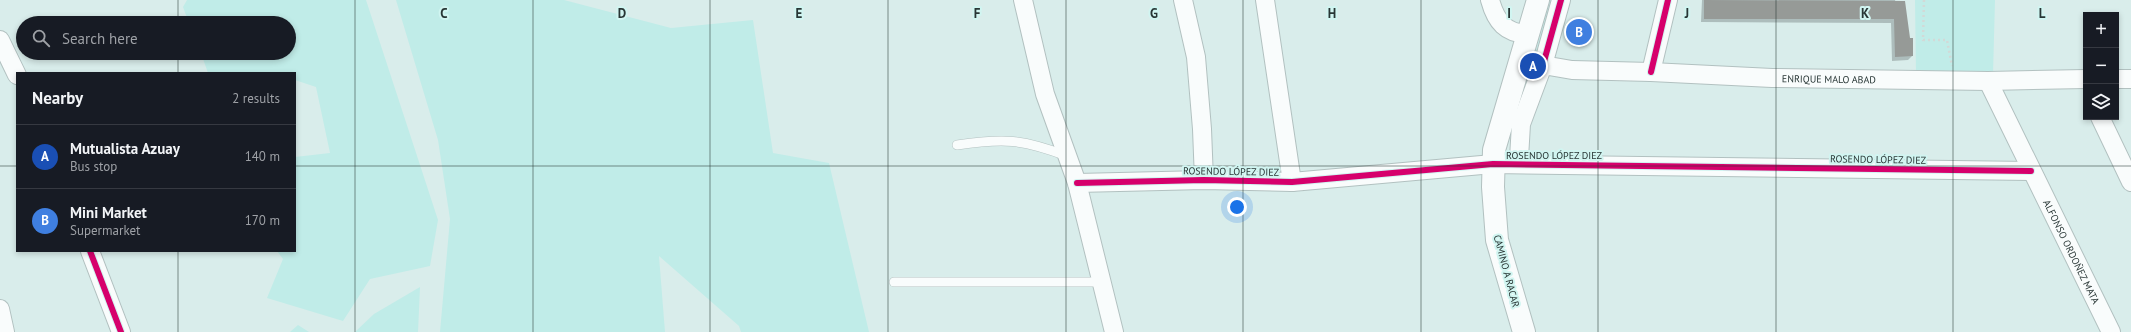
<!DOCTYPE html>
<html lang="en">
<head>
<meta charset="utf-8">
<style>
  :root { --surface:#171b24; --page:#20242c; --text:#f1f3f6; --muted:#9ea1a6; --line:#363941; --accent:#667675 }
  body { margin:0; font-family:"PT Sans",sans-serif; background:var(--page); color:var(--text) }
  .controls { position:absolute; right:12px; top:12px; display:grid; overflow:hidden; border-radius:0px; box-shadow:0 2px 6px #0003 }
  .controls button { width:36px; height:36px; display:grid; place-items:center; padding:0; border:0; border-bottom:1px solid var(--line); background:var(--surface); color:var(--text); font:20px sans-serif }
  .you { position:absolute; left:1237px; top:207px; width:14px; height:14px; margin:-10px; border:3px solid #fff; border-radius:50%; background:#1a73e8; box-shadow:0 0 0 6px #1a73e833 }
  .badge { display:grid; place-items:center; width:26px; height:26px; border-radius:50%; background:var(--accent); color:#fff; font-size:13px; font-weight:700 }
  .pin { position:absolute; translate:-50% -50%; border:2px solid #fff; box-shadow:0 1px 4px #0006 }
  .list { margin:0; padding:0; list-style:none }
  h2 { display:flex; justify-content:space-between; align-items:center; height:52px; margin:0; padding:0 16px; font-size:17px }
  h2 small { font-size:13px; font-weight:400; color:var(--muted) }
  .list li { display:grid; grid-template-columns:26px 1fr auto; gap:12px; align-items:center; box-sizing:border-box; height:64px; padding:0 16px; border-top:1px solid var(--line) }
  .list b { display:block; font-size:15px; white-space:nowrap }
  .list p { margin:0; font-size:13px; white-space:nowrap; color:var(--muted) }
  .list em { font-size:13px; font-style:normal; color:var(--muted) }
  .icon { flex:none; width:22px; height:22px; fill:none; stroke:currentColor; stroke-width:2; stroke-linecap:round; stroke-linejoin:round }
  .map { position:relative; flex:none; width:2131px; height:332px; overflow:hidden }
  .search { position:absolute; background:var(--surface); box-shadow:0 2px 6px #0003; left:16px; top:16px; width:280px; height:44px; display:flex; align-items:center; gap:10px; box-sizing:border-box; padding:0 14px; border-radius:22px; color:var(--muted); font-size:15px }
  .panel { position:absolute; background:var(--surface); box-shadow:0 2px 6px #0003; left:16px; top:72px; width:280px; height:180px; border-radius:0px }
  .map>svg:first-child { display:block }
  .green { fill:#c0ece8 }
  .shadow { fill:#0003 }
  .building { fill:#969a97 }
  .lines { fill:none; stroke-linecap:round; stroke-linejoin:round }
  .lane-casing { stroke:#b2c1c0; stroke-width:10 }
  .street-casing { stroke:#b2c1c0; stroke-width:20 }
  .secondary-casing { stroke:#b2c1c0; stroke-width:24 }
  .path { stroke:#d2d9d7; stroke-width:2.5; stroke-dasharray:2 3; stroke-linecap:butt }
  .lane { stroke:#f9fcfc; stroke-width:9 }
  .street { stroke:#f9fcfc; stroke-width:18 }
  .secondary { stroke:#f9fcfc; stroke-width:22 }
  .cycleway-casing { stroke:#d1f5f1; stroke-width:8 }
  .cycleway { stroke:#d6006c; stroke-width:6 }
  .grid { fill:none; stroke:#283635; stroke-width:1; stroke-opacity:0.55 }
  .labels { text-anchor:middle; stroke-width:4; stroke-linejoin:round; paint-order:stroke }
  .street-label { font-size:10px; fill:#283635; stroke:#d1f5f1 }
  .grid-label { font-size:13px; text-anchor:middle; font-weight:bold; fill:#283635; stroke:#d1f5f1; stroke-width:4; stroke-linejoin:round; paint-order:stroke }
</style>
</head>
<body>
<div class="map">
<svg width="2131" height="332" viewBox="0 0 2131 332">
  <rect width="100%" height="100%" fill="#d9edeb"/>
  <g class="green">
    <path d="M 187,0 L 366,0 L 438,220 L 430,266 L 370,279 L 343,321 L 267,298 L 283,259 L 277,251 L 295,251 L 295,157 L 330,153 L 316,87 L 295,80 L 295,73 L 208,73 L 201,53 L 289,53 L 289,23 L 189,23 L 183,7 Z"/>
    <path d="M 396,0 L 564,0 L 671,28 L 753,20 L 773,153 L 829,163 L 869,332 L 741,332 L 739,326 L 659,256 L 665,332 L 440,332 L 450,219 L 438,140 Z"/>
    <path d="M 1550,0 L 1556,0 L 1539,65 L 1535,54 Z"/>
    <path d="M 1915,0 L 1995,0 L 1993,74 L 1916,73 Z"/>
    <path d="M 420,287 L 418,332 L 355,332 L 374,314 Z"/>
    <path d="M 298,325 L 309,332 L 290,332 Z"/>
  </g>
  <path class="shadow" d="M 1702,0 L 1895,0 L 1912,56 L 1908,60 L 1892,61 L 1891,23 L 1701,22 Z"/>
  <path class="building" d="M 1704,0 L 1905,1 L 1910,38 L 1913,38 L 1913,56 L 1895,57 L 1894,19 L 1704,19 Z"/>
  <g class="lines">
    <defs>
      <g id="lane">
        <path d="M 957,145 C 1004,138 1022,139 1067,156"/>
        <path d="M 894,282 L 1101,282"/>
      </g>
      <g id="street">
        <path d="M 1023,0 L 1045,94 L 1077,183 L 1114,332"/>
        <path d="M 1183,0 L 1196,57 L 1202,129 L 1204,180"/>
        <path d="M 1265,0 L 1292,182"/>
        <path d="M 1490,0 C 1496,22 1506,34 1529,34"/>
        <path d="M 0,40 L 17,75"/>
        <path d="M 1543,65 L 1561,0"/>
        <path d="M 1651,72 L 1668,0"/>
        <path d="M 2116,79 L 2131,79"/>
        <path id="s1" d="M 1988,81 L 2111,332"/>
        <path d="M 2100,117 L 2131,182"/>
        <path id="s2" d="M 1525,164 L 1519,158 L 1521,124 L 1543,65 L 1572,70 L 1651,72 L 1772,78 L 1988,81 L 2086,79"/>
        <path d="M 1077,183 L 1204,180 L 1292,182 L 1493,164 L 2031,171"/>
        <path d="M 90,251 L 121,332"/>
        <path d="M 0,309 L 5,332"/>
      </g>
      <path id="secondary" d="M 1524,332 L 1497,240 L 1493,187 L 1494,150 L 1538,0"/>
    </defs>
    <use href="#lane" class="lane-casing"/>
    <use href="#street" class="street-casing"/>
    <use href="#secondary" class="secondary-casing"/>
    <path class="path" d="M 1924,0 L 1923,40 L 1947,40 L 1952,66"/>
    <use href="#lane" class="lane"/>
    <use href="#street" class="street"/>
    <use href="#secondary" class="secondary"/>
    <defs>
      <g id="cycleway">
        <path d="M 1543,65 L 1561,0"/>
        <path d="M 1651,72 L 1668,0"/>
        <path d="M 1077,183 L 1204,180 L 1292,182 L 1493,164 L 2031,171"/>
        <path d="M 90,251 L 121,332"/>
      </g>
    </defs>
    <use href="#cycleway" class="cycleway-casing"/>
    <use href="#cycleway" class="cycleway"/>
  </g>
  <path class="grid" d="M 178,0 L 178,23M 355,0 L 355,332M 533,0 L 533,332M 710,0 L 710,332M 888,0 L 888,332M 1066,0 L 1066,332M 1243,0 L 1243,332M 1421,0 L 1421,332M 1598,0 L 1598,332M 1776,0 L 1776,332M 1953,0 L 1953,332M 178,53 L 178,73M 0,166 L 17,166M 295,166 L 2131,166M 178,251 L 178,332"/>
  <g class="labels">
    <g class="street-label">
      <text dy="4" stroke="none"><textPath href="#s2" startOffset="392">ENRIQUE MALO ABAD</textPath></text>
      <text x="1554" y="159">ROSENDO LÓPEZ DIEZ</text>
      <text transform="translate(1878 159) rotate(1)" y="4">ROSENDO LÓPEZ DIEZ</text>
      <text transform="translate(1231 171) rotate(1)" y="4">ROSENDO LÓPEZ DIEZ</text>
      <text dy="4" stroke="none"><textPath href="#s1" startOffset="190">ALFONSO ORDOÑEZ MATA</textPath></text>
      <text transform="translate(1507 271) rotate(75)" y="4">CAMINO A RACAR</text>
    </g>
  </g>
  <g class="grid-label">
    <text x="444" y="18">C</text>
    <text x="622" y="18">D</text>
    <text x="799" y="18">E</text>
    <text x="977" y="18">F</text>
    <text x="1154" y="18">G</text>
    <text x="1332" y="18">H</text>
    <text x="1509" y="18">I</text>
    <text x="1687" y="18">J</text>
    <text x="1865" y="18">K</text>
    <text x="2042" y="18">L</text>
  </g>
</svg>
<div class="controls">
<button>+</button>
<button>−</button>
<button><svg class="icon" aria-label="layers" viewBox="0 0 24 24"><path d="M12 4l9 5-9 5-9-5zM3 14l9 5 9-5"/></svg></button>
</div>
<div class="you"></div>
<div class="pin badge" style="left:1533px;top:66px;background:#1a4fb4">A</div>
<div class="pin badge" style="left:1579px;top:32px;background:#3f7fe0">B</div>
<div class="search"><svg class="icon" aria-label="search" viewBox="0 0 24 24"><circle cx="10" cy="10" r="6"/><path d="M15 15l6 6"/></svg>Search here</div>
<section class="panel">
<h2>Nearby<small>2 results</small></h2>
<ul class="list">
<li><span class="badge" style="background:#1a4fb4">A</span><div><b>Mutualista Azuay</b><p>Bus stop</p></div><em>140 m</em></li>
<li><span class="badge" style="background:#3f7fe0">B</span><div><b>Mini Market</b><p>Supermarket</p></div><em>170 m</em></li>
</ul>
</section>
</div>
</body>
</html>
